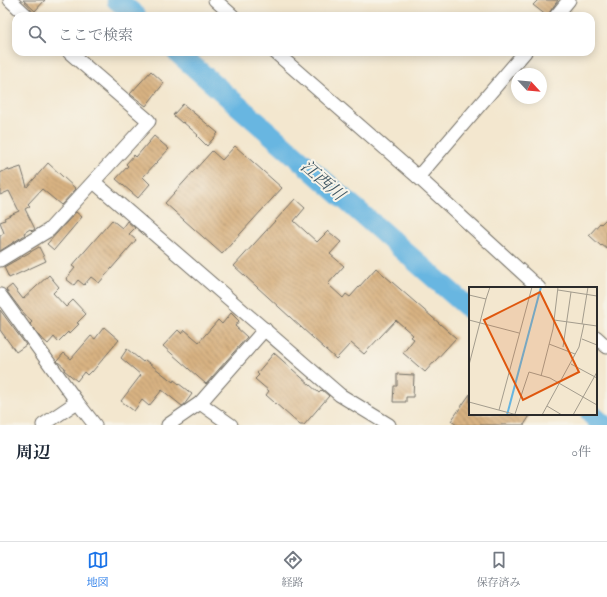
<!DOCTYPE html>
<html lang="ja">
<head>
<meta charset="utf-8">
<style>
  :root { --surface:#fff; --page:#f6f6f7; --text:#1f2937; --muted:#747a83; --line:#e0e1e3; --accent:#1a73e8 }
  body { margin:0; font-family:"IM FELL English","Noto Serif JP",serif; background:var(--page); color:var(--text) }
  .compass { position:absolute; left:511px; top:68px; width:36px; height:36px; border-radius:50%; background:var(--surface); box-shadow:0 2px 10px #0003; rotate:116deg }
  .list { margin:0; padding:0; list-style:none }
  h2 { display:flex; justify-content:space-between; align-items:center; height:52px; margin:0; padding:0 16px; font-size:17px }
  h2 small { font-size:13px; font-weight:400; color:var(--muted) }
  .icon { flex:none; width:22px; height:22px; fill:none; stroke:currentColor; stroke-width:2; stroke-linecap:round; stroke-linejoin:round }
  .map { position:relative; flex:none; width:607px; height:425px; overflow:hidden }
  .search { position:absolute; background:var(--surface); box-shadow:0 2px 10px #0003; left:12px; right:12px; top:12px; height:44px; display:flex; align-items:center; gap:10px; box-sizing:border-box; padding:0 14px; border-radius:12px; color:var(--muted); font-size:15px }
  .sheet { height:116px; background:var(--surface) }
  nav { display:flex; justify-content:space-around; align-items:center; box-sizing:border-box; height:56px; border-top:1px solid var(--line); background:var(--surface); font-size:11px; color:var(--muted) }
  nav a { display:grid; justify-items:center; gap:2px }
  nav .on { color:var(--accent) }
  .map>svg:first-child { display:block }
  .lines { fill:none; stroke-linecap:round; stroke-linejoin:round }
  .river { stroke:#67b6e1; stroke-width:21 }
  .building { fill:url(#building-back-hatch) }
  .street-casing { stroke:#716d64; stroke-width:15 }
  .street { stroke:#fff; stroke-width:13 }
  .labels { text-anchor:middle; stroke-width:4; stroke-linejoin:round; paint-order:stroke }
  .water-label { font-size:17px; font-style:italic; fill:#3d5562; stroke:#f7f3e8 }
  .inset-river { fill:none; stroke:#67b6e1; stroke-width:2 }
  .inset-road { fill:none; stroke:#a39c8d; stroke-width:1 }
  .view { fill:#df570e; fill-opacity:0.15; stroke:#df570e; stroke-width:2 }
  .inset-edge { fill:none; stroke:#2b2b2b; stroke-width:2 }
</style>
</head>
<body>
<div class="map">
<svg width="607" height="425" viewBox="0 0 607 425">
  <defs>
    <pattern id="building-back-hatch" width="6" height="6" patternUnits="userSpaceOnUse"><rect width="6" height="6" fill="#d8b282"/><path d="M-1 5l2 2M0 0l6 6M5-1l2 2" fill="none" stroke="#af916b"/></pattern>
  </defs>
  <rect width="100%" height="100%" fill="#f7f3e8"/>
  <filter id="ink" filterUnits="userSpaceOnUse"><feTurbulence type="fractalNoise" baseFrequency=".025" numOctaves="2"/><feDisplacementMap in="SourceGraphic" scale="8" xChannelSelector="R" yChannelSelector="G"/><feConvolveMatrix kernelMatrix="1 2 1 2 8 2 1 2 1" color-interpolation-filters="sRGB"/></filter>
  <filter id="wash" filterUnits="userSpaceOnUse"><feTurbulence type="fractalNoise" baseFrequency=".012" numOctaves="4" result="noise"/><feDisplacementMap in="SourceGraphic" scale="16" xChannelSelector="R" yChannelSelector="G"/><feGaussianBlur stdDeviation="0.9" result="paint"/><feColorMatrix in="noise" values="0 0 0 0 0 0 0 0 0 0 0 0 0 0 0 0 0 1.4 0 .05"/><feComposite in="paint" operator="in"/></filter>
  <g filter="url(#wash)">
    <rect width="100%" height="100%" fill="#f3e7cf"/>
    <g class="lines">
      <g class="river">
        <path d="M 117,0 L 136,16"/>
        <path d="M 177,52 L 470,309"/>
        <path d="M 591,414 L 603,425"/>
      </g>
    </g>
    <g id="blocks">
      <g class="building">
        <path d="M 23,0 L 45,0 L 35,11 Z"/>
        <path d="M 538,0 L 558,0 L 547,16 L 533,5 Z"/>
        <path d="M 151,71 L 164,83 L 146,106 L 130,94 Z"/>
        <path d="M 183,104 L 218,133 L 207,146 L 197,136 L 198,135 L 183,122 L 182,123 L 173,115 Z"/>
        <path d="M 154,136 L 169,149 L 143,177 L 150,184 L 138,198 L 116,179 L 128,166 L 126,164 L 134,155 L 136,157 Z"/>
        <path d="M 235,146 L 282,188 L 222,254 L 165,203 L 212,151 L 222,160 Z"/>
        <path d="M 48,163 L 76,189 L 61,205 L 42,189 L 28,204 L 30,206 L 25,209 L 35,229 L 32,231 L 30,229 L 24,233 L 25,235 L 0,251 L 0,236 L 4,233 L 0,222 L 5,220 L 4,218 L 19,211 L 9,191 L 0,195 L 0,173 L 8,169 L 9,171 L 21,167 L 27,187 Z"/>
        <path d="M 295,199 L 305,208 L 294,221 L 317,242 L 328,231 L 341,242 L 330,254 L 344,266 L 328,284 L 343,298 L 346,294 L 350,297 L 376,268 L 456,338 L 425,372 L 403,353 L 414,339 L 411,337 L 413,335 L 396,320 L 364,354 L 351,343 L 336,359 L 234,266 Z"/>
        <path d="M 76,212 L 82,217 L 54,250 L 47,244 Z"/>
        <path d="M 607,218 L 607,249 L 602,245 L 601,246 L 589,235 L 600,223 L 601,224 Z"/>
        <path d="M 112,220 L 122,228 L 127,221 L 135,228 L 129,234 L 136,240 L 99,283 L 91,277 L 84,285 L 78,280 L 74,285 L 66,279 L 75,268 L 72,266 Z"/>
        <path d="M 39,247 L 46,261 L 9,278 L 4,267 Z"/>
        <path d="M 49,275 L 59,287 L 53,293 L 66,307 L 73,300 L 86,314 L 77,323 L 79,324 L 69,334 L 68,332 L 58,342 L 54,337 L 48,344 L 39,336 L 30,324 L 32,322 L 21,310 L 6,290 L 12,285 L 23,299 Z"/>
        <path d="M 0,310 L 26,345 L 16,352 L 0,330 Z"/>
        <path d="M 231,313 L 239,321 L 235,326 L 247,337 L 206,384 L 163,346 L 178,330 L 182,334 L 185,330 L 199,342 L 218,320 L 222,324 Z"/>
        <path d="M 104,327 L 119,340 L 92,372 L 91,371 L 87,375 L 84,372 L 77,381 L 64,370 L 65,368 L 57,361 L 64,353 L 71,359 L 91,336 L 95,339 Z"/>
        <path d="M 127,349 L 143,362 L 145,360 L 173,382 L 174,380 L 192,394 L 184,405 L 182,406 L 162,390 L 149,406 L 142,400 L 134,411 L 121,401 L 141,375 L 121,358 Z"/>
        <path d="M 274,353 L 319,393 L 322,390 L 329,396 L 304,425 L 300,425 L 266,395 L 269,391 L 255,379 L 259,375 L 257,373 Z"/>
        <path d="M 397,374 L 414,375 L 413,397 L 406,397 L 406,402 L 393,402 L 394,386 L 397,386 Z"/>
        <path d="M 470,394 L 470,414 L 531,414 L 524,425 L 457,425 L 451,421 Z"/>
      </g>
    </g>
  </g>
  <g filter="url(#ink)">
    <use href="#blocks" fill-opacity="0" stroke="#716d64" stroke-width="1"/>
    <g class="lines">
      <defs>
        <g id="street">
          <path d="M 10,0 L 27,16"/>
          <path d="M 215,0 L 233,16"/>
          <path d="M 556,16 L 569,0"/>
          <path d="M 275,52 L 418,177 L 539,288"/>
          <path d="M 418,177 L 525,52"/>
          <path d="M 94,182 L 340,395 L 389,425"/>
          <path d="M 0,260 L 49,230 L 149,121 L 69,52"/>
          <path d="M 0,295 L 77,402 L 95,425"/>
          <path d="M 596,337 L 607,347"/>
          <path d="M 200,403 L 231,425"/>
          <path d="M 43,425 L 77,402"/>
          <path d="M 168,425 L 200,403 L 265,329"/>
        </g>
      </defs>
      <use href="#street" class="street-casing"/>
      <use href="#street" class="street"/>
    </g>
  </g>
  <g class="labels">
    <g class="water-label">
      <text transform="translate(323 180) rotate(41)" y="6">江西川</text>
    </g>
  </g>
  <g transform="translate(469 287)">
    <rect width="128" height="128" fill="#f3e7cf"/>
    <path class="inset-river" d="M 38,128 L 72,0"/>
    <path class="inset-road" d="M 89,3 L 128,9M 0,8 L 17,12 L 21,0M 0,33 L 50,46M 85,33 L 128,39M 113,37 L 119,0M 113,52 L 128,58M 80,57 L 106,67M 94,60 L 102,5M 102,77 L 128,91M 0,78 L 17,12M 72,89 L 84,42 L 89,0M 0,115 L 48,128M 78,119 L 93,128M 30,123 L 63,0M 46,127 L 60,85 L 81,91 L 128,118M 73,128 L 110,60 L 115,37M 104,128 L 128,85"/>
    <path class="view" d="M 71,5 L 110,85 L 54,113 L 15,33 Z"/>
    <rect width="128" height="128" class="inset-edge"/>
  </g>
</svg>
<svg class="compass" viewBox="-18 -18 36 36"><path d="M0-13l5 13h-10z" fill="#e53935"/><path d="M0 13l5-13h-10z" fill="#747a83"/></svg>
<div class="search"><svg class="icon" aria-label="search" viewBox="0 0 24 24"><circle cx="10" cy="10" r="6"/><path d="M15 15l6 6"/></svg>ここで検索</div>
</div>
<section class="sheet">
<h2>周辺<small>0件</small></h2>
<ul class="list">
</ul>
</section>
<nav>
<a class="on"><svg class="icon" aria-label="map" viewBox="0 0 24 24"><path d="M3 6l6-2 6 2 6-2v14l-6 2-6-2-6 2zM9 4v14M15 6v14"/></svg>地図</a>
<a><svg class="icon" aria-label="directions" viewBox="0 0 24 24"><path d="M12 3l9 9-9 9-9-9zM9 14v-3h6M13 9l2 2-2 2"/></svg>経路</a>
<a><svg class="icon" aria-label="saved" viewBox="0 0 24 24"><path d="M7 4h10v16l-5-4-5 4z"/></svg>保存済み</a>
</nav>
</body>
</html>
